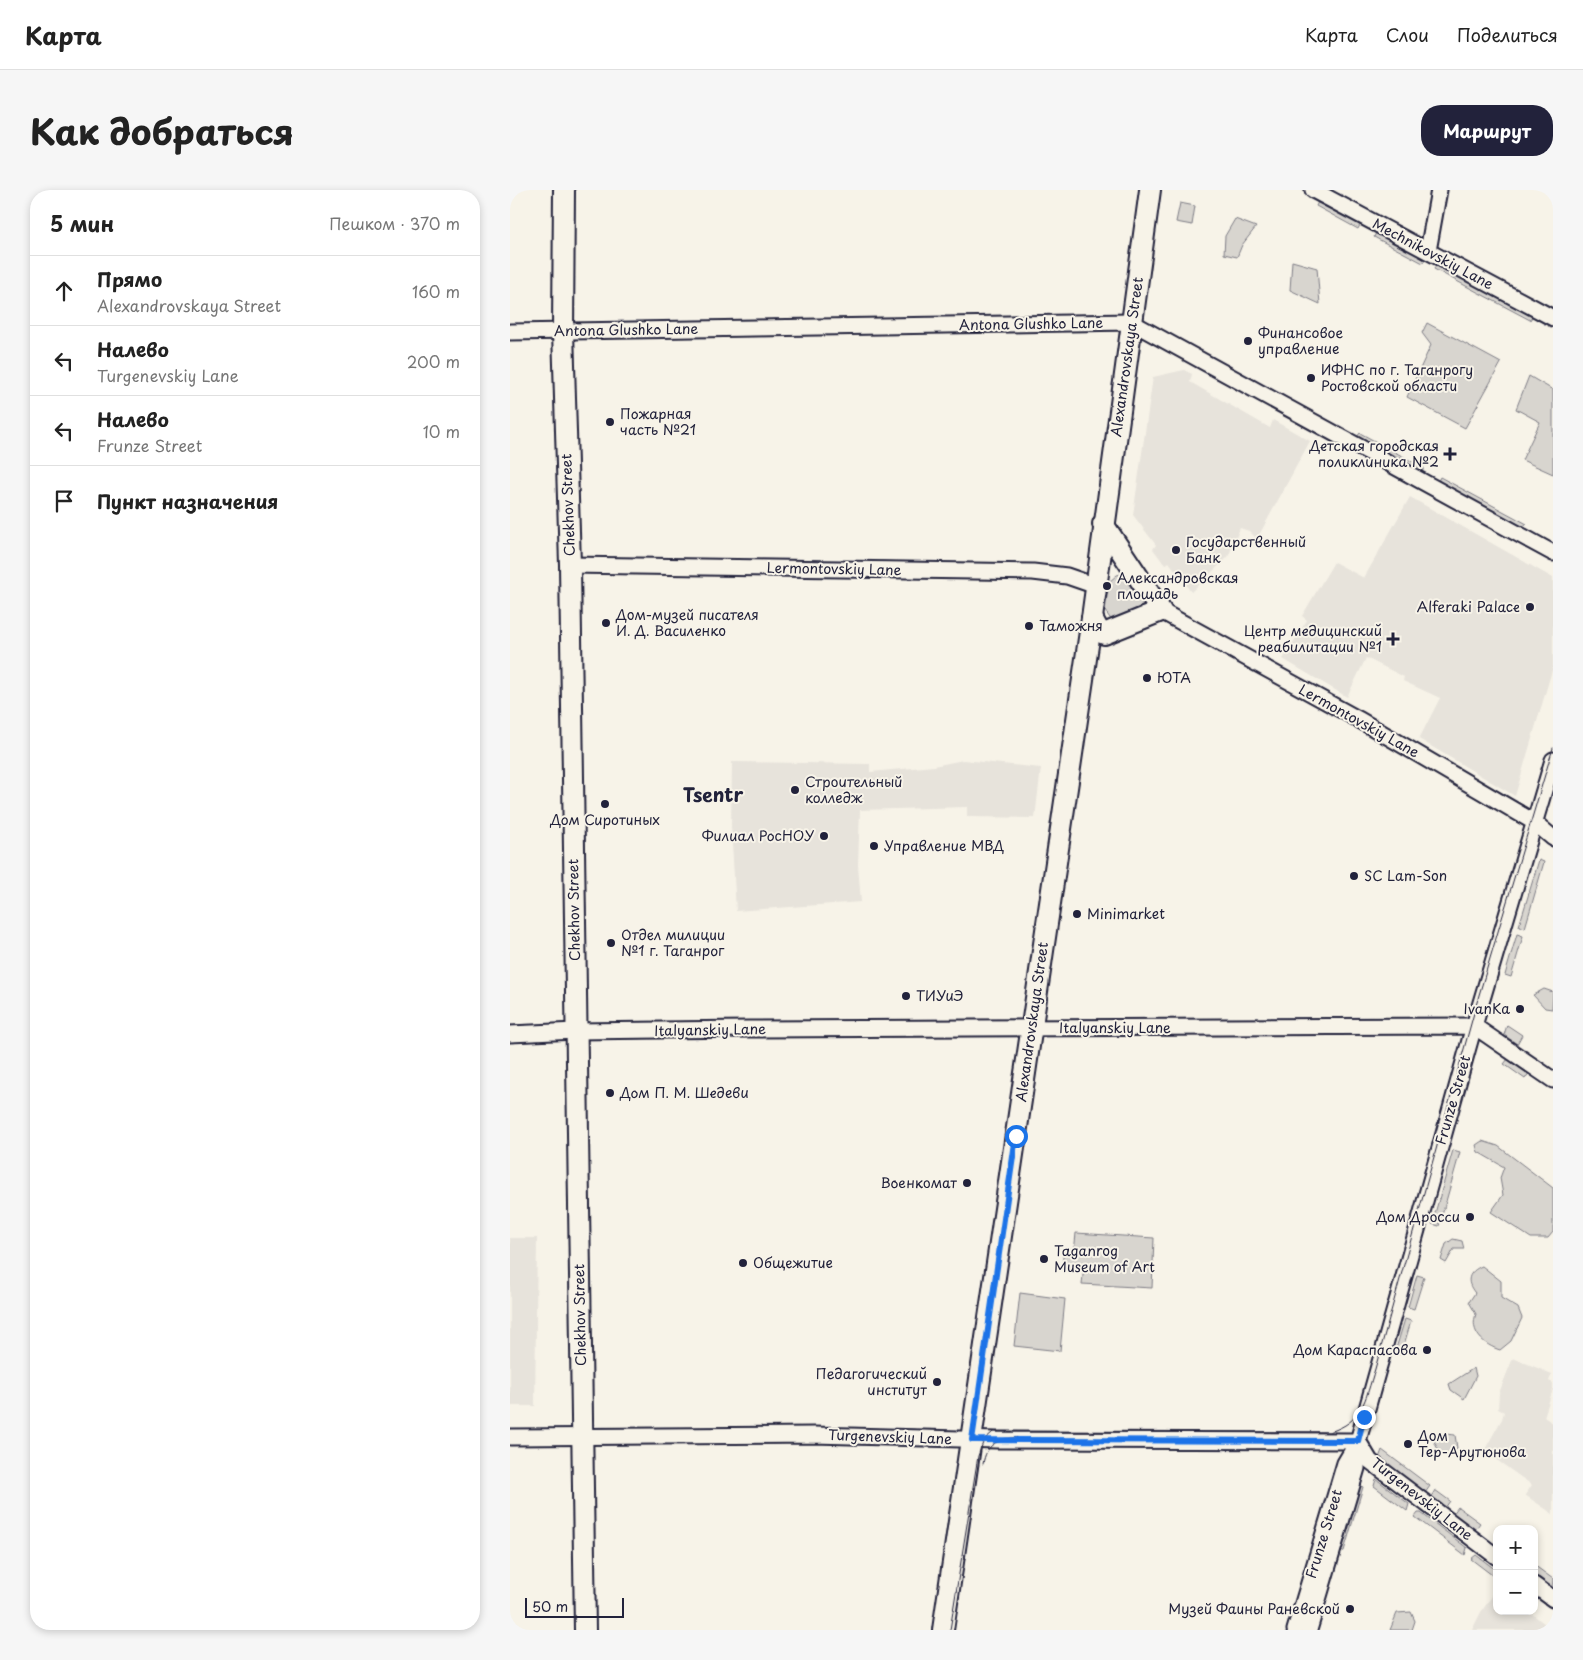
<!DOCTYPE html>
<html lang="ru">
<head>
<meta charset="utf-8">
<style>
  :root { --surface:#fff; --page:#f6f6f6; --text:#222; --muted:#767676; --line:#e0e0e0; --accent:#22223b }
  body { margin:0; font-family:"Playpen Sans",sans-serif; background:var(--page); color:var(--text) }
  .controls { position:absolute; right:15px; bottom:15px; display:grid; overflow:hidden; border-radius:10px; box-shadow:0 2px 8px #0003 }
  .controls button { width:45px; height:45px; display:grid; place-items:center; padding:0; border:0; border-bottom:1px solid var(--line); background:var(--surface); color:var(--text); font:25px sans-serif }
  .scale { position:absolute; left:15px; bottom:12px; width:99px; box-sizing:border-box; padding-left:5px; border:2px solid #22223b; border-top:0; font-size:14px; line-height:18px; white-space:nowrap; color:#22223b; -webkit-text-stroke:4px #f7f3e8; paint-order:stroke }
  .stop { position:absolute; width:15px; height:15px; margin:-11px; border:4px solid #1a73e8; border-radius:50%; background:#fff }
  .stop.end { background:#1a73e8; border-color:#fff; box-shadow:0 1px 5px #0008 }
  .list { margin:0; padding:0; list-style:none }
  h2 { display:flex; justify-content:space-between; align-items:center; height:65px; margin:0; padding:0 20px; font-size:21px }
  h2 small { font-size:16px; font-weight:400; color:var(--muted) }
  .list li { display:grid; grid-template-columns:32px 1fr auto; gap:15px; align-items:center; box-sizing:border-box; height:70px; padding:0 20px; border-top:1px solid var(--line) }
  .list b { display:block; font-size:19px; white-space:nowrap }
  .list p { margin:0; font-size:16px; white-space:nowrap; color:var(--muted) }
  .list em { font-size:16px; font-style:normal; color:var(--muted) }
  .icon { flex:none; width:28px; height:28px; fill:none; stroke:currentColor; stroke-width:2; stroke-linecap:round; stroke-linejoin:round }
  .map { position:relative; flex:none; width:1043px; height:1440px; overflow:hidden; border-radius:20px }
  header { display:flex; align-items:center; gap:30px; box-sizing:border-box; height:70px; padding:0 25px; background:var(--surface); border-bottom:1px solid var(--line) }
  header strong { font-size:24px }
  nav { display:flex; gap:28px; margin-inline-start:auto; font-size:18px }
  .intro { display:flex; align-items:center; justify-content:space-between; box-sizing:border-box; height:120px; padding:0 30px }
  h1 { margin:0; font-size:35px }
  .button { padding:12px 22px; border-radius:20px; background:var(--accent); color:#fff; font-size:18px; font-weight:700 }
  main { display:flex; gap:30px; padding:0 30px }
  aside { flex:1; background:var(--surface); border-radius:20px; box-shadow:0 2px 8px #0003 }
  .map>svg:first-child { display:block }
  .built { fill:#e7e3db }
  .green { fill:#d8d5cf; stroke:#7d7c85 }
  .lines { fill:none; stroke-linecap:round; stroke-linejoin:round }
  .street-casing { stroke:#22223b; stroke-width:19 }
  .secondary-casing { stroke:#22223b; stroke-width:24 }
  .street { stroke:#f7f3e8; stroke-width:15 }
  .secondary { stroke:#f7f3e8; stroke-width:20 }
  .tram { stroke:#22223b; stroke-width:1 }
  .route { stroke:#1a73e8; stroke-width:6 }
  .poi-dot { fill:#22223b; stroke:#f7f3e8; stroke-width:2 }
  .labels { text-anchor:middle; stroke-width:4; stroke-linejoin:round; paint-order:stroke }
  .street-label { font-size:14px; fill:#22223b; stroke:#f7f3e8 }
  .poi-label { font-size:14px; fill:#22223b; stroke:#f7f3e8; text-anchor:start }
  .district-label { font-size:19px; font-weight:bold; fill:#22223b; stroke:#f7f3e8 }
</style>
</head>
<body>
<header>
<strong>Карта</strong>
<nav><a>Карта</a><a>Слои</a><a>Поделиться</a></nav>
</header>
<div class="intro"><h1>Как добраться</h1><a class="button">Маршрут</a></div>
<main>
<aside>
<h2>5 мин<small>Пешком · 370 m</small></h2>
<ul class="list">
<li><svg class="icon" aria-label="ahead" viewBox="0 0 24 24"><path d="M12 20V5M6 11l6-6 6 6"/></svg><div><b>Прямо</b><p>Alexandrovskaya Street</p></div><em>160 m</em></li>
<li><svg class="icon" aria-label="left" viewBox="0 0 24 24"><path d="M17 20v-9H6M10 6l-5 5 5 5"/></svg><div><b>Налево</b><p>Turgenevskiy Lane</p></div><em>200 m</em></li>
<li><svg class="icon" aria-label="left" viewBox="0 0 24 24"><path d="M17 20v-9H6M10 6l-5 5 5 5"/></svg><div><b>Налево</b><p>Frunze Street</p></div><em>10 m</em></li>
<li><svg class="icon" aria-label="arrive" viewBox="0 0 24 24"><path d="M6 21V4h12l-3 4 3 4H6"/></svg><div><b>Пункт назначения</b></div></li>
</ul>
</aside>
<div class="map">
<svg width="1043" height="1440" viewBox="0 0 1043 1440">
  <rect width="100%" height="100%" fill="#f7f3e8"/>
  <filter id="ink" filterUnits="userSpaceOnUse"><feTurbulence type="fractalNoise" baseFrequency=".02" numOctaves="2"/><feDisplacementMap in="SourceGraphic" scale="10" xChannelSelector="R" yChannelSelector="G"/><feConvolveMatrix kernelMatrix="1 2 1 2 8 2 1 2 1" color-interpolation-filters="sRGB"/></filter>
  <g filter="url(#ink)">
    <g class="built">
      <path d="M 674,180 L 682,184 L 680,192 L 760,238 L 763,230 L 800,251 L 747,349 L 739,341 L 730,338 L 718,367 L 681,402 L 659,372 L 655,375 L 643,359 L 646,355 L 623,325 L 643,187 Z"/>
      <path d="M 900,307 L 1043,388 L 1043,477 L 1005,606 L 909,549 L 930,508 L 893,491 L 894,487 L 856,468 L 837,507 L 773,469 L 797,430 L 792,426 L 824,372 L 854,388 Z"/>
      <path d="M 453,570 L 531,578 L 525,628 L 457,627 L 457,617 L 350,620 L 348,675 L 351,712 L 226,721 L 221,636 L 222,572 L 360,574 L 360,582 L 424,576 Z"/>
      <path d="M 0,1048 L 27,1048 L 25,1216 L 0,1216 Z"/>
      <path d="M 1003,1168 L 1042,1184 L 1039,1191 L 1043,1193 L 1043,1199 L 1034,1227 L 1043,1233 L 1043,1324 L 1015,1305 L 1022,1295 L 974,1261 L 992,1229 L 994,1222 L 988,1219 L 989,1203 Z"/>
      <path d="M 987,1399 L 987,1421 L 1018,1421 L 1043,1440 L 962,1440 L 971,1422 Z"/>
    </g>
    <g class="green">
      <path d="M 809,10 L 851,33 L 848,39 L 806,16 Z"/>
      <path d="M 670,13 L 685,16 L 682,35 L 666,32 Z"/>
      <path d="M 725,29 L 746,37 L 732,55 L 727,67 L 714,64 L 715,46 Z"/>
      <path d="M 867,41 L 917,67 L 913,73 L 864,47 Z"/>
      <path d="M 782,71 L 807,78 L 810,114 L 780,100 Z"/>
      <path d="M 927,73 L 1024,124 L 1020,130 L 924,79 Z"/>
      <path d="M 917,133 L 991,173 L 955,238 L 897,207 L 921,155 L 912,143 Z"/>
      <path d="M 1019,186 L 1043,200 L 1043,284 L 1012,270 L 1030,232 L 1006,219 Z"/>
      <path d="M 850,243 L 914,278 L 912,282 L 847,247 Z"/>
      <path d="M 930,287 L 1017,334 L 1011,337 L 928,291 Z"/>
      <path d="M 613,384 L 619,387 L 636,416 L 602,431 L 595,421 L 599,392 L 607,385 Z"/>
      <path d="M 1029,670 L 1034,672 L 1015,738 L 1009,736 Z"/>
      <path d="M 1007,744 L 1013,746 L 1001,787 L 995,785 Z"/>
      <path d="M 1034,799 L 1043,802 L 1042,819 L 1035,818 L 1023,805 Z"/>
      <path d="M 997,835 L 1012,845 L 1007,854 L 994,845 Z"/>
      <path d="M 998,869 L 1019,883 L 1015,889 L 994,874 Z"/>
      <path d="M 972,951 L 988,956 L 1043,998 L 1043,1042 L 1038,1048 L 1021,1048 L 981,1022 L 993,1005 L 990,988 L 994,977 L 968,962 L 966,955 Z"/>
      <path d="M 943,960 L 950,962 L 929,1036 L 922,1034 Z"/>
      <path d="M 566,1043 L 644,1048 L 642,1098 L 572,1094 L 574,1076 L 553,1074 L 553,1062 L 564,1063 Z"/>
      <path d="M 943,1049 L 952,1051 L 954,1059 L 944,1059 L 936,1073 L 931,1070 L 936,1054 Z"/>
      <path d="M 972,1076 L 991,1091 L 991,1108 L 1008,1118 L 1012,1128 L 1001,1151 L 990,1160 C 974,1155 959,1142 966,1124 L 959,1112 L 965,1103 C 955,1091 958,1082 972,1076 Z"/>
      <path d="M 907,1085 L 914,1087 L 904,1119 L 898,1117 Z"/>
      <path d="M 510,1103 L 555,1109 L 550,1161 L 504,1156 Z"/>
      <path d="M 895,1129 L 901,1131 L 891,1165 L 885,1162 Z"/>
      <path d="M 964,1178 L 966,1186 L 954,1209 L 941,1200 L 939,1194 Z"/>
      <path d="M 935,1244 L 945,1245 L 947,1258 L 939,1267 L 928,1260 L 924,1251 Z"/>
      <path d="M 872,1260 L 920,1296 L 915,1303 L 869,1268 Z"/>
      <path d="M 866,1289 L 899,1314 L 897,1321 L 864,1296 Z"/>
      <path d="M 847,1293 L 853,1297 L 834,1361 L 825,1365 Z"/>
      <path d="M 925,1300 L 940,1311 L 935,1318 L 921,1307 Z"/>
      <path d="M 948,1317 L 970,1333 L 965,1340 L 943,1324 Z"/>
      <path d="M 908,1323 L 911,1323 L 957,1358 L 955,1365 L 905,1327 Z"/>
      <path d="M 966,1365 L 986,1380 L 982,1385 L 961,1369 Z"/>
      <path d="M 1024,1375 L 1043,1389 L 1042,1398 L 1024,1385 Z"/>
      <path d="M 901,1422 L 905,1431 L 902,1440 L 880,1440 L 887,1423 Z"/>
    </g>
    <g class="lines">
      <defs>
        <g id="street">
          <path d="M 803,0 L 1043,128"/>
          <path d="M 918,61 L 929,0"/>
          <path d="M 0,142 L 621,132 L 1043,363"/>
          <path d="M 60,375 L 523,382 L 557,386 L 586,396"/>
          <path d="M 651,421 L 848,529 L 1024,632 L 1043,648"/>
          <path d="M 0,844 L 66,841 L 238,839 L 964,836 L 1043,890"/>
          <path d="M 0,1247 L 304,1245 L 486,1250 L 848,1251 L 860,1271 L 987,1367"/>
          <path d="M 1024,1395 L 1043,1409"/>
          <path d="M 785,1440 L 835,1273 L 848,1251 L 964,836 L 1043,570"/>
          <path d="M 799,1440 L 847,1278 L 848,1252"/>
        </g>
        <g id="secondary">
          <path d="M 54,0 L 53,141 L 60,375 L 75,1440"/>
          <path d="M 582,428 L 589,441 L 594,444 L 651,421 L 593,334"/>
          <path d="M 433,1440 L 582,428 L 640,0"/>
        </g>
      </defs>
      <use href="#street" class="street-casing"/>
      <use href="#secondary" class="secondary-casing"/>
      <use href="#street" class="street"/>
      <use href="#secondary" class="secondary"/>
      <g class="tram">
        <path d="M 473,1274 C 476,1254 488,1248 507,1248"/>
        <path d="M 440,1440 L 468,1266 L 474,1250 L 483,1242 L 819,1242 C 853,1232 855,1210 865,1179 L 969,805 L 1043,558"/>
      </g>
    </g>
  </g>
  <g class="lines" filter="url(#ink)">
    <path class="route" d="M 506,946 L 462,1250 L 848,1251 L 854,1227"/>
  </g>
  <g class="poi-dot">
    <circle cx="738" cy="151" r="5"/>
    <circle cx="801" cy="188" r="5"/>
    <circle cx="100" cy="232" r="5"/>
    <path d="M937.5 256.5h5v5h5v5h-5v5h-5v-5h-5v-5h5z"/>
    <circle cx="666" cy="360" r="5"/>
    <circle cx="597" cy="396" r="5"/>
    <circle cx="1020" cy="417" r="5"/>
    <circle cx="96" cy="433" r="5"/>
    <circle cx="519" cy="436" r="5"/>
    <path d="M880.5 441.5h5v5h5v5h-5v5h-5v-5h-5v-5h5z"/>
    <circle cx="637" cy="488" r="5"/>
    <circle cx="285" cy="600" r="5"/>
    <circle cx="95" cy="614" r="5"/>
    <circle cx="314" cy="646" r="5"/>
    <circle cx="364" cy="656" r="5"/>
    <circle cx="844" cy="686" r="5"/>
    <circle cx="567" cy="724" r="5"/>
    <circle cx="101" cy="753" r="5"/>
    <circle cx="396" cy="806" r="5"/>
    <circle cx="1010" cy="819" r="5"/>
    <circle cx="100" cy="903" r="5"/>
    <circle cx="457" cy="993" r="5"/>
    <circle cx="960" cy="1027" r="5"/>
    <circle cx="534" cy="1069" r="5"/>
    <circle cx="233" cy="1073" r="5"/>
    <circle cx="917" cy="1160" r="5"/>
    <circle cx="427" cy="1192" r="5"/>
    <circle cx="898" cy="1254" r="5"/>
    <circle cx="840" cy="1419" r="5"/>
  </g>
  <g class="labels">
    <g class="street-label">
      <text transform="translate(923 64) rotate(28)" y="5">Mechnikovskiy Lane</text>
      <text transform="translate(521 134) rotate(-1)" y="5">Antona Glushko Lane</text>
      <text transform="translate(116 140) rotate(-1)" y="5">Antona Glushko Lane</text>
      <text transform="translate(617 167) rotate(-82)" y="5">Alexandrovskaya Street</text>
      <text transform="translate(58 315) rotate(-92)" y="5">Chekhov Street</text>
      <text transform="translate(324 379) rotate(1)" y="5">Lermontovskiy Lane</text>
      <text transform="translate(849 531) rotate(29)" y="5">Lermontovskiy Lane</text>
      <text transform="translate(64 720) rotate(-91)" y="5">Chekhov Street</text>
      <text transform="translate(522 832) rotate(-82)" y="5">Alexandrovskaya Street</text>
      <text x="605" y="843">Italyanskiy Lane</text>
      <text transform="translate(200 840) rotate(-1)" y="5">Italyanskiy Lane</text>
      <text transform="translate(943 910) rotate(-74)" y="5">Frunze Street</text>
      <text transform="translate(70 1125) rotate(-91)" y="5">Chekhov Street</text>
      <text transform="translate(380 1247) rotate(2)" y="5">Turgenevskiy Lane</text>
      <text transform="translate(912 1309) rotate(38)" y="5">Turgenevskiy Lane</text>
      <text transform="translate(814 1344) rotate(-73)" y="5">Frunze Street</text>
    </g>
    <g class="poi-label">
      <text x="748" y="148">Финансовое<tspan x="748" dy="16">управление</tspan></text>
      <text x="811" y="185">ИФНС по г. Таганрогу<tspan x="811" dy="16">Ростовской области</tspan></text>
      <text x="110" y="229">Пожарная<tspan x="110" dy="16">часть №21</tspan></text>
      <text x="929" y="261" text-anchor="end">Детская городская<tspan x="929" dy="16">поликлиника №2</tspan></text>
      <text x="676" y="357">Государственный<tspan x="676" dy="16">Банк</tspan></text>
      <text x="607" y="393">Александровская<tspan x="607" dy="16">площадь</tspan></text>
      <text x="1010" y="422" text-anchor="end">Alferaki Palace</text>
      <text x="106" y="430">Дом-музей писателя<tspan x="106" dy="16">И. Д. Василенко</tspan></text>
      <text x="529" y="441">Таможня</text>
      <text x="872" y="446" text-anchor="end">Центр медицинский<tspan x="872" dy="16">реабилитации №1</tspan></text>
      <text x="647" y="493">ЮТА</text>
      <text x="295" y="597">Строительный<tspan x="295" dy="16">колледж</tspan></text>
      <text x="95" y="635" text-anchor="middle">Дом Сиротиных</text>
      <text x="304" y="651" text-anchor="end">Филиал РосНОУ</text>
      <text x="374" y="661">Управление МВД</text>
      <text x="854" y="691">SC Lam-Son</text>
      <text x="577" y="729">Minimarket</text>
      <text x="111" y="750">Отдел милиции<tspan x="111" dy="16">№1 г. Таганрог</tspan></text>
      <text x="406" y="811">ТИУиЭ</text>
      <text x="1000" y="824" text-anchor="end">IvanKa</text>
      <text x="110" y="908">Дом П. М. Шедеви</text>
      <text x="447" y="998" text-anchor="end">Военкомат</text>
      <text x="950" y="1032" text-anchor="end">Дом Дросси</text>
      <text x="544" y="1066">Taganrog<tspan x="544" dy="16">Museum of Art</tspan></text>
      <text x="243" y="1078">Общежитие</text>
      <text x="907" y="1165" text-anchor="end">Дом Караспасова</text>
      <text x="417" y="1189" text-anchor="end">Педагогический<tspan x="417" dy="16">институт</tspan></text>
      <text x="908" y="1251">Дом<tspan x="908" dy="16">Тер-Арутюнова</tspan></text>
      <text x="830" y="1424" text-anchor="end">Музей Фаины Раневской</text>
    </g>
    <g class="district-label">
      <text x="203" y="612">Tsentr</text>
    </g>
  </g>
</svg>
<div class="controls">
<button>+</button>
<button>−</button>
</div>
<div class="scale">50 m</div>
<div class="stop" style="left:506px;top:946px"></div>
<div class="stop end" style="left:854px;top:1227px"></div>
</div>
</main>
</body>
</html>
